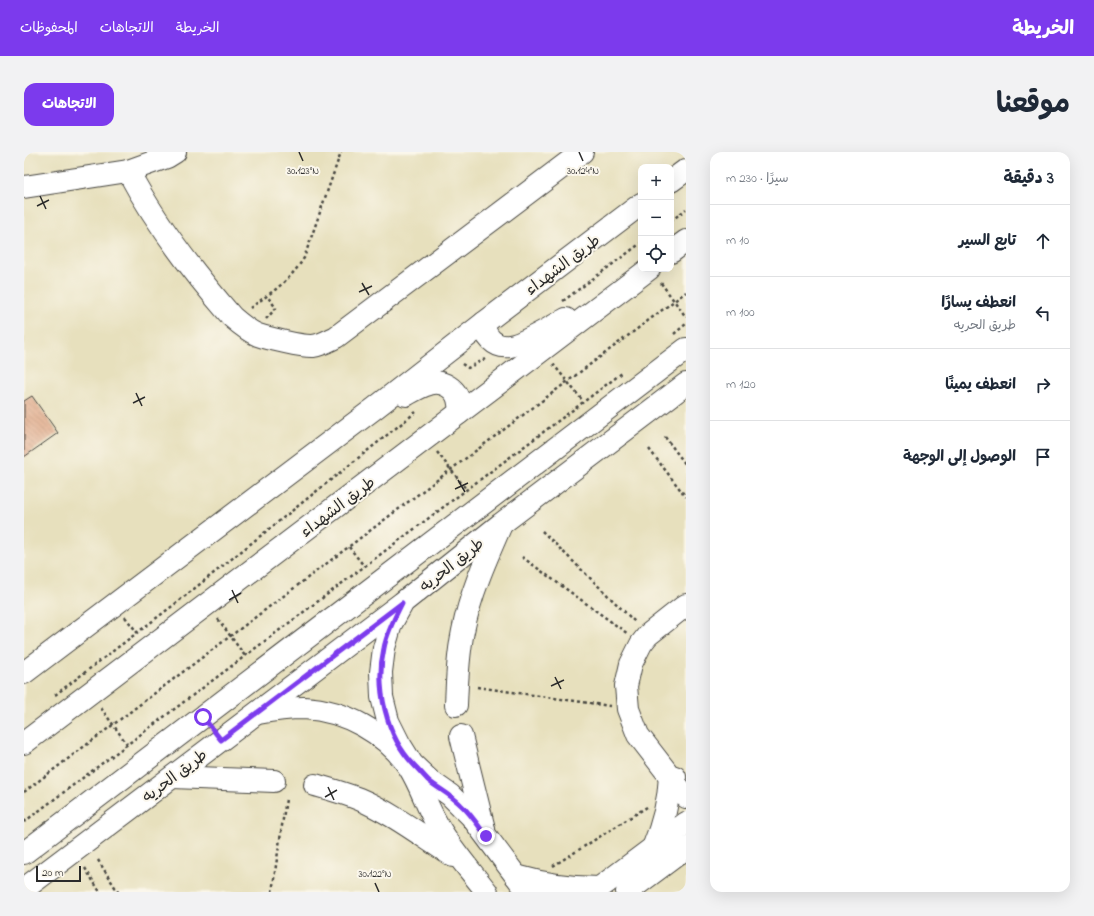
<!DOCTYPE html>
<html lang="ar">
<head>
<meta charset="utf-8">
<style>
  :root { --surface:#fff; --page:#f2f2f3; --text:#1f2937; --muted:#747a83; --line:#e0e1e3; --accent:#7c3aed }
  body { margin:0; font-family:"Indie Flower","Playpen Sans Arabic",sans-serif; background:var(--page); color:var(--text); direction:rtl }
  .controls { position:absolute; right:12px; top:12px; display:grid; overflow:hidden; border-radius:8px; box-shadow:0 4px 16px #0002 }
  .controls button { width:36px; height:36px; display:grid; place-items:center; padding:0; border:0; border-bottom:1px solid var(--line); background:var(--surface); color:var(--text); font:20px sans-serif }
  .scale { position:absolute; left:12px; bottom:10px; width:45px; box-sizing:border-box; padding-left:4px; border:2px solid #2b2b2b; border-top:0; font-size:11px; line-height:14px; white-space:nowrap; color:#2b2b2b; -webkit-text-stroke:3px #fbf7ec; paint-order:stroke }
  .stop { position:absolute; width:12px; height:12px; margin:-9px; border:3px solid #7c3aed; border-radius:50%; background:#fff }
  .stop.end { background:#7c3aed; border-color:#fff; box-shadow:0 1px 4px #0008 }
  .list { margin:0; padding:0; list-style:none }
  h2 { display:flex; justify-content:space-between; align-items:center; height:52px; margin:0; padding:0 16px; font-size:17px }
  h2 small { font-size:13px; font-weight:400; color:var(--muted) }
  .list li { display:grid; grid-template-columns:26px 1fr auto; gap:12px; align-items:center; box-sizing:border-box; height:72px; padding:0 16px; border-top:1px solid var(--line) }
  .list b { display:block; font-size:15px; white-space:nowrap }
  .list p { margin:0; font-size:13px; white-space:nowrap; color:var(--muted) }
  .list em { font-size:13px; font-style:normal; color:var(--muted) }
  .icon { flex:none; width:22px; height:22px; fill:none; stroke:currentColor; stroke-width:2; stroke-linecap:round; stroke-linejoin:round }
  .map { position:relative; flex:none; width:662px; height:740px; overflow:hidden; direction:ltr; border-radius:12px }
  header { display:flex; align-items:center; gap:24px; box-sizing:border-box; height:56px; padding:0 20px; background:var(--accent); color:#fff }
  header strong { font-size:19px }
  nav { display:flex; gap:22px; margin-inline-start:auto; font-size:14px }
  .intro { display:flex; align-items:center; justify-content:space-between; box-sizing:border-box; height:96px; padding:0 24px }
  h1 { margin:0; font-size:28px }
  .button { padding:10px 18px; border-radius:12px; background:var(--accent); color:#fff; font-size:14px; font-weight:700 }
  main { display:flex; gap:24px; padding:0 24px }
  aside { flex:1; background:var(--surface); border-radius:12px; box-shadow:0 4px 16px #0002 }
  .map>svg:first-child { display:block }
  .building { fill:url(#building-back-hatch) }
  .lines { fill:none; stroke-linecap:round; stroke-linejoin:round }
  .minor-casing { stroke:#474641; stroke-width:24 }
  .major-casing { stroke:#474641; stroke-width:24 }
  .path { stroke:#474641; stroke-width:2.5; stroke-dasharray:3 3; stroke-linecap:butt }
  .minor { stroke:#fff; stroke-width:22 }
  .major { stroke:#fff; stroke-width:22 }
  .route { stroke:#7c3aed; stroke-width:5 }
  .ticks { fill:none; stroke:#2b2b2b; stroke-width:1.5 }
  .labels { text-anchor:middle; stroke-width:4; stroke-linejoin:round; paint-order:stroke }
  .street-label { font-size:16px; fill:#2b2b2b; stroke:#fbf7ec }
  .ticks-label { font-size:10px; text-anchor:middle; fill:#2b2b2b; stroke:#fbf7ec; stroke-width:4; stroke-linejoin:round; paint-order:stroke }
</style>
</head>
<body>
<header>
<strong>الخريطة</strong>
<nav><a>الخريطة</a><a>الاتجاهات</a><a>المحفوظات</a></nav>
</header>
<div class="intro"><h1>موقعنا</h1><a class="button">الاتجاهات</a></div>
<main>
<aside>
<h2>3 دقيقة<small>سيرًا · 230 m</small></h2>
<ul class="list">
<li><svg class="icon" aria-label="ahead" viewBox="0 0 24 24"><path d="M12 20V5M6 11l6-6 6 6"/></svg><div><b>تابع السير</b></div><em>10 m</em></li>
<li><svg class="icon" aria-label="left" viewBox="0 0 24 24"><path d="M17 20v-9H6M10 6l-5 5 5 5"/></svg><div><b>انعطف يسارًا</b><p>طريق الحريه</p></div><em>100 m</em></li>
<li><svg class="icon" aria-label="right" viewBox="0 0 24 24"><path d="M7 20v-9h11M14 6l5 5-5 5"/></svg><div><b>انعطف يمينًا</b></div><em>120 m</em></li>
<li><svg class="icon" aria-label="arrive" viewBox="0 0 24 24"><path d="M6 21V4h12l-3 4 3 4H6"/></svg><div><b>الوصول إلى الوجهة</b></div></li>
</ul>
</aside>
<div class="map">
<svg width="662" height="740" viewBox="0 0 662 740">
  <defs>
    <pattern id="building-back-hatch" width="6" height="6" patternUnits="userSpaceOnUse"><rect width="6" height="6" fill="#e0a988"/><path d="M-1 5l2 2M0 0l6 6M5-1l2 2" fill="none" stroke="#b68a6f"/></pattern>
  </defs>
  <rect width="100%" height="100%" fill="#fbf7ec"/>
  <filter id="ink" filterUnits="userSpaceOnUse"><feTurbulence type="fractalNoise" baseFrequency=".025" numOctaves="2"/><feDisplacementMap in="SourceGraphic" scale="8" xChannelSelector="R" yChannelSelector="G"/><feConvolveMatrix kernelMatrix="1 2 1 2 8 2 1 2 1" color-interpolation-filters="sRGB"/></filter>
  <filter id="wash" filterUnits="userSpaceOnUse"><feTurbulence type="fractalNoise" baseFrequency=".012" numOctaves="4" result="noise"/><feDisplacementMap in="SourceGraphic" scale="16" xChannelSelector="R" yChannelSelector="G"/><feGaussianBlur stdDeviation="0.9" result="paint"/><feColorMatrix in="noise" values="0 0 0 0 0 0 0 0 0 0 0 0 0 0 0 0 0 1.4 0 .05"/><feComposite in="paint" operator="in"/></filter>
  <g filter="url(#wash)">
    <rect width="100%" height="100%" fill="#e7e0bd"/>
    <g id="blocks">
      <path class="building" d="M 8,244 L 34,281 L 0,305 L 0,249 Z"/>
    </g>
  </g>
  <g filter="url(#ink)">
    <use href="#blocks" fill-opacity="0" stroke="#474641" stroke-width="1"/>
    <g class="lines">
      <defs>
        <g id="minor">
          <path d="M 104,19 C 132,72 169,120 208,165 C 216,172 224,179 234,183 C 243,186 279,195 289,194 C 297,193 304,189 312,185 L 558,0"/>
          <path d="M 0,35 L 104,19 L 143,5 L 151,0"/>
          <path d="M 662,453 L 624,483 L 617,492 L 607,512 L 602,534 L 604,557 L 614,583 L 662,645"/>
          <path d="M 377,454 L 367,472 L 360,496 L 357,520 L 358,545 L 364,569 L 375,591 L 388,612 L 406,629 L 426,643 L 447,664 L 504,740"/>
          <path d="M 432,553 C 433,528 434,503 439,479 C 446,443 461,409 476,375"/>
          <path d="M 234,561 C 249,558 264,556 280,556 C 320,558 362,581 385,615 C 397,634 402,653 413,672 C 426,696 446,718 463,740"/>
          <path d="M 437,584 L 460,677"/>
          <path d="M 149,625 L 250,629"/>
          <path d="M 291,633 C 305,637 320,641 335,647 C 368,661 398,684 429,704"/>
          <path d="M 629,696 C 639,672 645,649 646,624 L 651,625"/>
          <path d="M 0,701 L 662,197"/>
          <path d="M 492,724 C 520,732 546,736 575,736"/>
          <path d="M 0,737 L 378,451 L 477,372 L 662,232"/>
          <path d="M 570,740 L 662,671"/>
          <path d="M 603,740 L 662,696"/>
        </g>
        <g id="major">
          <path d="M 647,29 L 662,18"/>
          <path d="M 647,100 L 662,89"/>
          <path d="M 460,171 C 460,178 462,183 467,188 C 472,193 479,195 486,194 C 500,192 529,174 542,167"/>
          <path d="M 382,243 C 389,239 397,234 405,232 C 418,227 434,237 435,252 C 436,255 435,258 435,261"/>
          <path d="M 0,521 L 351,256 L 460,171 L 617,52"/>
          <path d="M 0,591 L 625,117"/>
        </g>
      </defs>
      <use href="#minor" class="minor-casing"/>
      <use href="#major" class="major-casing"/>
      <g class="path">
        <path d="M 647,69 L 662,57"/>
        <path d="M 637,131 L 662,165"/>
        <path d="M 539,149 L 617,91"/>
        <path d="M 226,156 C 249,139 264,131 280,106 L 317,0"/>
        <path d="M 242,167 L 252,156 L 243,144"/>
        <path d="M 650,182 L 662,172"/>
        <path d="M 438,212 L 444,216 L 461,207"/>
        <path d="M 529,212 L 559,249"/>
        <path d="M 641,285 L 662,313"/>
        <path d="M 625,297 L 662,345"/>
        <path d="M 413,300 L 442,337"/>
        <path d="M 518,379 L 612,471"/>
        <path d="M 325,395 L 340,414"/>
        <path d="M 498,405 L 604,482"/>
        <path d="M 101,465 L 113,480"/>
        <path d="M 194,467 L 221,504"/>
        <path d="M 453,535 L 586,554"/>
        <path d="M 31,543 L 151,452 L 392,260"/>
        <path d="M 77,556 L 103,592"/>
        <path d="M 0,640 L 662,140"/>
        <path d="M 0,670 L 598,221"/>
        <path d="M 74,708 L 94,740"/>
        <path d="M 529,714 L 623,655"/>
        <path d="M 61,716 L 76,740"/>
        <path d="M 248,740 L 262,647"/>
      </g>
      <use href="#minor" class="minor"/>
      <use href="#major" class="major"/>
    </g>
  </g>
  <g class="lines" filter="url(#ink)">
    <path class="route" d="M 179,565 L 197,588 L 378,451 C 371,465 363,480 360,496 C 351,535 362,584 390,613 C 395,618 400,624 405,629 C 415,637 427,643 437,653 C 447,662 454,673 462,684"/>
  </g>
  <path class="ticks" d="M 275,0 L 279,9M 555,0 L 559,9M 16,44 L 22,57M 13,54 L 25,48M 338,131 L 345,143M 335,140 L 348,134M 112,241 L 118,254M 109,251 L 121,245M 434,328 L 441,340M 431,337 L 444,331M 208,438 L 214,451M 205,448 L 217,441M 531,525 L 537,537M 527,534 L 540,528M 304,635 L 310,648M 301,645 L 313,638M 351,731 L 355,740"/>
  <g class="labels">
    <g class="street-label">
      <text transform="translate(538 112) rotate(-37)" y="6">طريق الشهداء</text>
      <text transform="translate(313 354) rotate(-37)" y="6">طريق الشهداء</text>
      <text transform="translate(427 412) rotate(-38)" y="6">طريق الحريه</text>
      <text transform="translate(150 623) rotate(-37)" y="6">طريق الحريه</text>
    </g>
  </g>
  <g class="ticks-label">
    <text x="279" y="22">30.123°N</text>
    <text x="559" y="22">30.124°N</text>
    <text x="351" y="725">30.122°N</text>
  </g>
</svg>
<div class="controls">
<button>+</button>
<button>−</button>
<button><svg class="icon" aria-label="locate" viewBox="0 0 24 24"><circle cx="12" cy="12" r="6"/><path d="M12 2v4M12 18v4M2 12h4M18 12h4"/></svg></button>
</div>
<div class="scale">20 m</div>
<div class="stop" style="left:179px;top:565px"></div>
<div class="stop end" style="left:462px;top:684px"></div>
</div>
</main>
</body>
</html>
